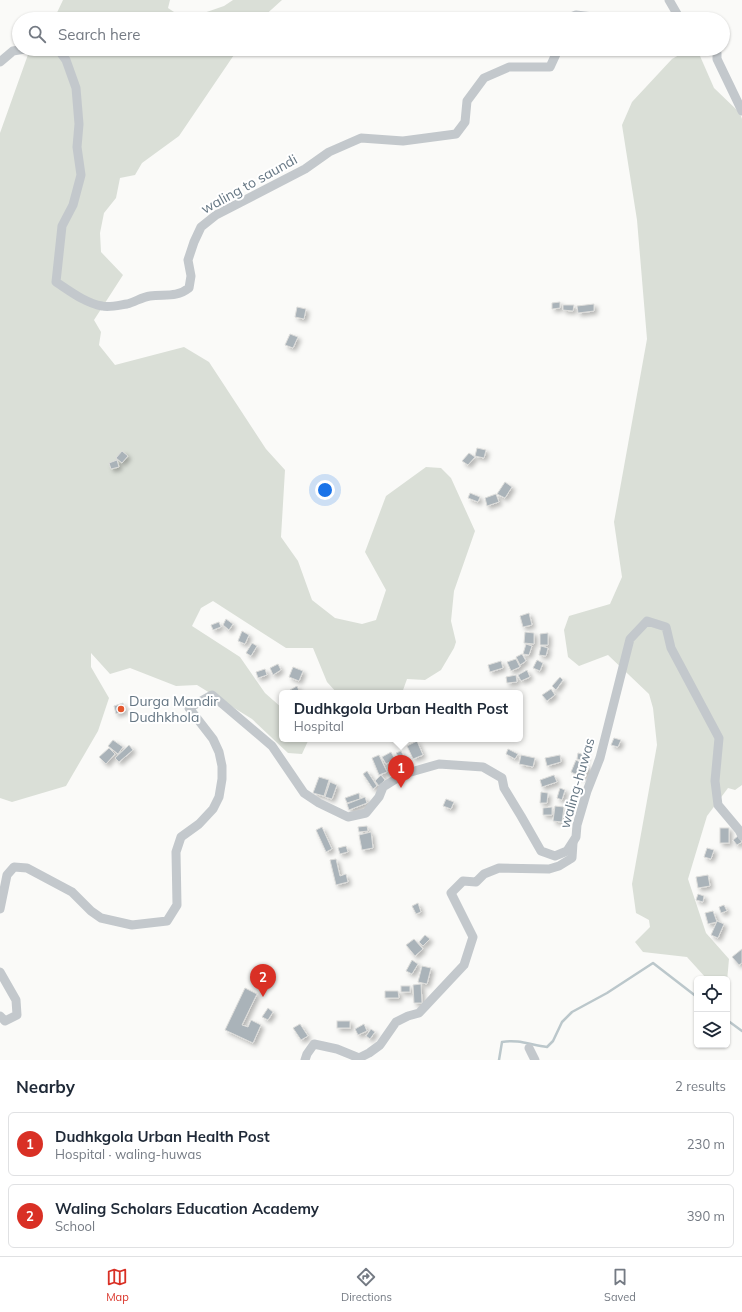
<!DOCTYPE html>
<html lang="en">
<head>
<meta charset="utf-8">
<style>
  :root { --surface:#fff; --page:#f2f2f3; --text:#1f2937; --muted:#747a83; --line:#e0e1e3; --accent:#d93025 }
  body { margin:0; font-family:Mulish,sans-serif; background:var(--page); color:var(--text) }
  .controls { position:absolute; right:12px; bottom:12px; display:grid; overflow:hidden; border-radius:6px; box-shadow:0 1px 3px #0004 }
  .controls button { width:36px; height:36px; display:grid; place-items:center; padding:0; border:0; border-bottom:1px solid var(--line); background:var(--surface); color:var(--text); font:20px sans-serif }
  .you { position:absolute; left:325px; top:490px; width:14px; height:14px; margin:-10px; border:3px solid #fff; border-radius:50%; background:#1a73e8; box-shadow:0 0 0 6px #1a73e833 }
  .badge { display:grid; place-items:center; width:26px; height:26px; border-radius:50%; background:var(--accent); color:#fff; font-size:13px; font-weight:700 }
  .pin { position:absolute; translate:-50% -33px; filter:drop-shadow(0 1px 2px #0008) }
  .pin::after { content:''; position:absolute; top:21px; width:14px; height:12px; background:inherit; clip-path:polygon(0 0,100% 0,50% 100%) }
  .popup { position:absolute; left:279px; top:690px; width:244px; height:52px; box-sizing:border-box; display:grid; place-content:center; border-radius:6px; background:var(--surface); filter:drop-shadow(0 1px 3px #0005); font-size:13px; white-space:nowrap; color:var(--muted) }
  .popup b { font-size:15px; color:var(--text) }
  .popup::after { content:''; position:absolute; left:50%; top:100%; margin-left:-8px; border:8px solid transparent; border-top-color:var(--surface) }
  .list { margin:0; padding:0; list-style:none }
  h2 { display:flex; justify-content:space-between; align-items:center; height:52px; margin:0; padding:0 16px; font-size:17px }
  h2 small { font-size:13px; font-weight:400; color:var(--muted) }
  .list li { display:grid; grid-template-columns:26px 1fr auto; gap:12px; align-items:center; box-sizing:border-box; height:64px; margin:0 8px 8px; padding:0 8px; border:1px solid var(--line); border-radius:6px }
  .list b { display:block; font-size:15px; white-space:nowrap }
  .list p { margin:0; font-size:13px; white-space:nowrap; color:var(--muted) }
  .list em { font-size:13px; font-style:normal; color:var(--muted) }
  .icon { flex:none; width:22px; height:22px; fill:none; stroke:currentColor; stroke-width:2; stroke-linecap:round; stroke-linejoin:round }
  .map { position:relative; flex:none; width:742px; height:1060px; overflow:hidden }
  .search { position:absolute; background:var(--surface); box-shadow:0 1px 3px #0004; left:12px; right:12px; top:12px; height:44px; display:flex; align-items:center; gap:10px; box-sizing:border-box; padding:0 14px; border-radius:22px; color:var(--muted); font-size:15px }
  .sheet { height:196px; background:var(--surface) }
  nav { display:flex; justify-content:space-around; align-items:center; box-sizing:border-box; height:56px; border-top:1px solid var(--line); background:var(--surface); font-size:11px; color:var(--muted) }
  nav a { display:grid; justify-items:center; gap:2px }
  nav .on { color:var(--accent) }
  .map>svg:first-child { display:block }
  .green { fill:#dadfd7 }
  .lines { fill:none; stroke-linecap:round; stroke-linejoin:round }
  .stream { stroke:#bbc7cb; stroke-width:2.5 }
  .building { fill:#aab3b9; stroke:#dcdcda; filter:url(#shadow) }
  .minor { stroke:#c3c8cc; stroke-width:9 }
  .poi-dot { fill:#e4572e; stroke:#fff; stroke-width:1.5 }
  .labels { text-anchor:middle; stroke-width:4; stroke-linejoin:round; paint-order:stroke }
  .street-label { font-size:14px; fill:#657683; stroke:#fff }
  .poi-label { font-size:14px; fill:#657683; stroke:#fff; text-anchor:start }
</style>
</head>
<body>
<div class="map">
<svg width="742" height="1060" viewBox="0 0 742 1060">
  <defs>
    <filter id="shadow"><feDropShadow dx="3" dy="3" stdDeviation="2" flood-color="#0004"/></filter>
  </defs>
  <rect width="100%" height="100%" fill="#fafaf8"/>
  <g class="green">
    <path d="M 63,0 L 170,0 L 168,8 L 180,16 L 195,16 L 224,6 L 233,0 L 282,0 L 261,19 L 54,19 Z"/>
    <path d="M 30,49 L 238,49 L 179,136 L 142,163 L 135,175 L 120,178 L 116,198 L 104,213 L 100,233 L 101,252 L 123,275 L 94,320 L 101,332 L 99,345 L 115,365 L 184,347 L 209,362 L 266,449 L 285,470 L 281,537 L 298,561 L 312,600 L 335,618 L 362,624 L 376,620 L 386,590 L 365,552 L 386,496 L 426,467 L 441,468 L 451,478 L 475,531 L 454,591 L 451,621 L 456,642 L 454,648 L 441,670 L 425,680 L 407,679 L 402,693 L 337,693 L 327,682 L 313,648 L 286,648 L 213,601 L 201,608 L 192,626 L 240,657 L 265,693 L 282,708 L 282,739 L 307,739 L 308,741 L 302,754 L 288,753 L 252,719 L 197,685 L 176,686 L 130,668 L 110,674 L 91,653 L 91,667 L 109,698 L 98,731 L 66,786 L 12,802 L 0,798 L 0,133 Z"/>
    <path d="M 679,55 L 700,56 L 714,88 L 740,113 L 742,119 L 742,785 L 735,790 L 728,788 L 707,816 L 688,879 L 706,933 L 729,959 L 727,981 L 727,979 L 706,978 L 687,957 L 643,952 L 635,942 L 650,927 L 649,920 L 636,913 L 632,884 L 657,745 L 653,708 L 649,694 L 608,655 L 579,666 L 568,657 L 564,630 L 569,616 L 610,604 L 622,577 L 614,522 L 647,339 L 637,220 L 622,125 L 632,102 L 672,59 Z"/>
  </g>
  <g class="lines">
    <g class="stream">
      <path d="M 727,1020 L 742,1031"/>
      <path d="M 499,1060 L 502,1042 C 518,1039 531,1045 547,1047 L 553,1041 L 562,1022 L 572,1012 L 607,993 L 653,963 L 697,997"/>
    </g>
  </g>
  <g class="building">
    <path d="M 560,302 L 560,308 L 552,309 L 552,303 Z"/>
    <path d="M 594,304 L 594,311 L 578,313 L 577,306 Z"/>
    <path d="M 563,305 L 574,305 L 573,311 L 563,310 Z"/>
    <path d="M 297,307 L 306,309 L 304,319 L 295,317 Z"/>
    <path d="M 290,334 L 298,337 L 293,348 L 285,345 Z"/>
    <path d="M 477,448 L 486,450 L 484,458 L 475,456 Z"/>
    <path d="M 122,451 L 128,456 L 122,463 L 116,458 Z"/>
    <path d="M 469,453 L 475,457 L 468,465 L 462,461 Z"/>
    <path d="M 117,460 L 119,467 L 111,469 L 109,463 Z"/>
    <path d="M 505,482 L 512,487 L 505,498 L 497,494 Z"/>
    <path d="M 470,493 L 480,497 L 478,502 L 468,498 Z"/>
    <path d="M 496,494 L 499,502 L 487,506 L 485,498 Z"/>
    <path d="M 529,613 L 532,625 L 523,627 L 520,616 Z"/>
    <path d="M 226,619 L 233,624 L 229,630 L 223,625 Z"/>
    <path d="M 219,622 L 221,627 L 213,630 L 211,625 Z"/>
    <path d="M 242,631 L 249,635 L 245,644 L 238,641 Z"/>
    <path d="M 525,632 L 534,633 L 534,644 L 524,643 Z"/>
    <path d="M 548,633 L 548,645 L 540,645 L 540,634 Z"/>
    <path d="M 252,643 L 257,646 L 251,656 L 246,653 Z"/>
    <path d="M 526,644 L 532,646 L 529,655 L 523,654 Z"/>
    <path d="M 541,646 L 548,648 L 546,656 L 539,655 Z"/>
    <path d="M 522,654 L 526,661 L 520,665 L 516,657 Z"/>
    <path d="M 516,659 L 520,667 L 511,671 L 507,662 Z"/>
    <path d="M 537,660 L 543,663 L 540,671 L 533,668 Z"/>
    <path d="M 501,661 L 503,668 L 490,672 L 488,665 Z"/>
    <path d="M 278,664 L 281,670 L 273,675 L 270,668 Z"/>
    <path d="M 293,667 L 303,671 L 299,681 L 289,677 Z"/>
    <path d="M 265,669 L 267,675 L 258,678 L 256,672 Z"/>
    <path d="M 527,670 L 530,677 L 521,681 L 518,675 Z"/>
    <path d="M 516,675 L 517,682 L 507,683 L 506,677 Z"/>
    <path d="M 560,677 L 563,680 L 556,690 L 552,686 Z"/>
    <path d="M 297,686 L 300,693 L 291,693 L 290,690 Z"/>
    <path d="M 551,689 L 555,695 L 547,701 L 542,695 Z"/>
    <path d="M 123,703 L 125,711 L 116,714 L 114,706 Z"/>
    <path d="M 614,738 L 621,740 L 618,747 L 611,745 Z"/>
    <path d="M 113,740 L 123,747 L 118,754 L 108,746 Z"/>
    <path d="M 417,741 L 423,755 L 413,759 L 407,746 Z"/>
    <path d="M 129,745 L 133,750 L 119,762 L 115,758 Z"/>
    <path d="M 109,748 L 115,754 L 106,764 L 99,757 Z"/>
    <path d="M 508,749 L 518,754 L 515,759 L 506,754 Z"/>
    <path d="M 401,751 L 408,764 L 404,766 L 396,753 Z"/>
    <path d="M 391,752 L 395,759 L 386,764 L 382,757 Z"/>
    <path d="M 578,753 L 586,755 L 585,761 L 577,759 Z"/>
    <path d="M 379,755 L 387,772 L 379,775 L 372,758 Z"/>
    <path d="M 521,755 L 535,758 L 533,767 L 519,764 Z"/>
    <path d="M 560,755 L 561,762 L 547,766 L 545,758 Z"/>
    <path d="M 396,759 L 399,766 L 393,768 L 390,762 Z"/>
    <path d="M 576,760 L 589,767 L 583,778 L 571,772 Z"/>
    <path d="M 367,771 L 377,786 L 373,789 L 363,774 Z"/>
    <path d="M 381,775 L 385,780 L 379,786 L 375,781 Z"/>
    <path d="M 554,775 L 557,782 L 542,787 L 540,780 Z"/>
    <path d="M 319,777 L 329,780 L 324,796 L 313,793 Z"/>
    <path d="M 330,782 L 337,785 L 332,799 L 325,797 Z"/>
    <path d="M 560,788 L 565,790 L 562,800 L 557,798 Z"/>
    <path d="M 541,792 L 548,793 L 547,803 L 540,803 Z"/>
    <path d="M 359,793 L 360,799 L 347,803 L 345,798 Z"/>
    <path d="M 365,797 L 367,803 L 349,810 L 347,804 Z"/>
    <path d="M 446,799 L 454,802 L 451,809 L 443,806 Z"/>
    <path d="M 555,806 L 564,807 L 562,822 L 553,821 Z"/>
    <path d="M 552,807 L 552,815 L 543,815 L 543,808 Z"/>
    <path d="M 367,826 L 368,831 L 359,832 L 358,827 Z"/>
    <path d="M 322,827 L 332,849 L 326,852 L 316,830 Z"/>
    <rect x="720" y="828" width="9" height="15"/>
    <path d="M 371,832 L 373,848 L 362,850 L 359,835 Z"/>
    <path d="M 738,836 L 742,842 L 737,845 L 733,840 Z"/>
    <path d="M 346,846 L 348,852 L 340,854 L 338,848 Z"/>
    <path d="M 707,848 L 714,850 L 711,859 L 704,857 Z"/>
    <path d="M 336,859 L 340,876 L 346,874 L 348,882 L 336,885 L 330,860 Z"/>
    <path d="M 708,875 L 710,886 L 698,888 L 696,877 Z"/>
    <path d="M 698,894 L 704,896 L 703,902 L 696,900 Z"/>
    <path d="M 418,903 L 421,912 L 416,914 L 412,906 Z"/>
    <path d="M 724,905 L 727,911 L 721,913 L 719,907 Z"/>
    <path d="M 713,911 L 717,922 L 708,924 L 705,913 Z"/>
    <path d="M 717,921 L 724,924 L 718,938 L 711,935 Z"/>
    <path d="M 425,935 L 430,939 L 423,946 L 419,942 Z"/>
    <path d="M 414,939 L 423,949 L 415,956 L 406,945 Z"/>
    <path d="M 742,949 L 742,963 L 739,965 L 732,957 Z"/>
    <path d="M 412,960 L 418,964 L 412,974 L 406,971 Z"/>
    <path d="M 422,966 L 431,968 L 427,984 L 418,982 Z"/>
    <path d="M 421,984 L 422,1003 L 414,1003 L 413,985 Z"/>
    <rect x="401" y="986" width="9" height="6"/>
    <path d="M 245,988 L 257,994 L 242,1025 L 248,1027 L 251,1020 L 261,1025 L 253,1043 L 225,1030 Z"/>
    <path d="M 385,991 L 398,991 L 399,998 L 385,998 Z"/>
    <path d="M 268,1008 L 273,1012 L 268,1020 L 262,1017 Z"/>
    <rect x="337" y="1021" width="13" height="7"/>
    <path d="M 300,1024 L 308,1036 L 301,1040 L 293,1028 Z"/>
    <path d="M 364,1024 L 367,1031 L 358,1035 L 355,1029 Z"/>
    <path d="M 371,1029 L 375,1032 L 370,1039 L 366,1036 Z"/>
  </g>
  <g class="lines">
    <g class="minor">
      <path d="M 669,0 L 680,19"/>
      <path d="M 566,19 L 576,15 L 610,19"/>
      <path d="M 58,49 L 66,60 L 76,88 L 79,124 L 77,147 L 81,175 L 73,205 L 62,226 L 56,282 C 70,291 85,303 102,306 C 109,308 120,305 127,304 C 135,302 142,297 150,296 C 165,294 176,298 189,288 L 191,276 L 188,260 L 194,242 L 201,227 L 216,215 L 305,169 L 329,152 L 361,138 L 403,141 L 456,134 L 465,122 L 467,101 L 484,78 L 509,67 L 550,67 L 556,54 L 556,49"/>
      <path d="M 711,49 L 717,53 L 717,59 L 742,111"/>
      <path d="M 0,62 L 13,51 L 25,49"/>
      <path d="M 0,909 L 7,875 L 14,867 L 27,868 L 72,892 L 91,911 L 101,918 L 132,925 L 167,921 L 177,905 L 176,852 L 181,837 L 199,824 L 213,809 L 219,797 L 222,779 L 222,766 L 219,752 L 213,739 L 189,708 L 212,695 L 272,746 L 304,793 L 319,803 L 348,817 L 366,813 L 379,797 L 383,787 L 404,774 L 439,764 L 483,767 L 502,778 L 504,788 L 521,816 L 541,851 L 555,856 L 567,851 L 576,837 L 577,825 L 587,791 L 600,758 L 630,639 L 647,621 L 666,627 L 671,648 L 719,738 L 715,781 L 718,805 L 739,830 L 742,836"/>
      <path d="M 0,972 L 16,1000 L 17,1015 L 5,1021 L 0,1016"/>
      <path d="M 529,1048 L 535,1060"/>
      <path d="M 305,1060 L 307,1054 L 314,1044 L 337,1049 L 359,1058 L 369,1053 L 380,1045 L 396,1022 L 408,1016 L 419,1013 L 464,965 L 473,937 L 451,893 L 463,881 L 476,882 L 484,874 L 499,868 L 549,869 L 559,866 L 572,858 L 573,843"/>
    </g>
  </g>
  <circle class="poi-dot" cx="121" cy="709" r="4"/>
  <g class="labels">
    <g class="street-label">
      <text transform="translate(249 184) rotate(-29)" y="5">waling to saundi</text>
      <text transform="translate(577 783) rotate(-74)" y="5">waling-huwas</text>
    </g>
    <g class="poi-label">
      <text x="129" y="706">Durga Mandir<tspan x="129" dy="16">Dudhkhola</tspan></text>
    </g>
  </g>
</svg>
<div class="controls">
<button><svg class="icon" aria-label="locate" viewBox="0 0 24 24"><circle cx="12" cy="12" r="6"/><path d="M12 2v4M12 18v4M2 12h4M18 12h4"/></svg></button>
<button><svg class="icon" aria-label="layers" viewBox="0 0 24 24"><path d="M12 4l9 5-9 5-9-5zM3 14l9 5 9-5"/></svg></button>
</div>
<div class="you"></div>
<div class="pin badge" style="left:401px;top:788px">1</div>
<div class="popup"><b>Dudhkgola Urban Health Post</b>Hospital</div>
<div class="pin badge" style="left:263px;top:997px">2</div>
<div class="search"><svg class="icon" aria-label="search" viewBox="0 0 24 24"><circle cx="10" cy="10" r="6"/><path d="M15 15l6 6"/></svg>Search here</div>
</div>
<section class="sheet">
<h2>Nearby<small>2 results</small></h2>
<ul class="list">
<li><span class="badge">1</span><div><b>Dudhkgola Urban Health Post</b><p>Hospital · waling-huwas</p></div><em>230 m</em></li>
<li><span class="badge">2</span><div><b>Waling Scholars Education Academy</b><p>School</p></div><em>390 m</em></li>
</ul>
</section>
<nav>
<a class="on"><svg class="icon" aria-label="map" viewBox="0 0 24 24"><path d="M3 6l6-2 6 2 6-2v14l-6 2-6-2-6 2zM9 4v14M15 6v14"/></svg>Map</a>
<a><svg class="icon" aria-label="directions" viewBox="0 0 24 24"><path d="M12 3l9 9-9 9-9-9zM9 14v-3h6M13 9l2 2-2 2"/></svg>Directions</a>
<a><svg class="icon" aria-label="saved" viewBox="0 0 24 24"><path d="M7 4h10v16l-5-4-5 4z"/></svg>Saved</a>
</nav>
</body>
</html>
